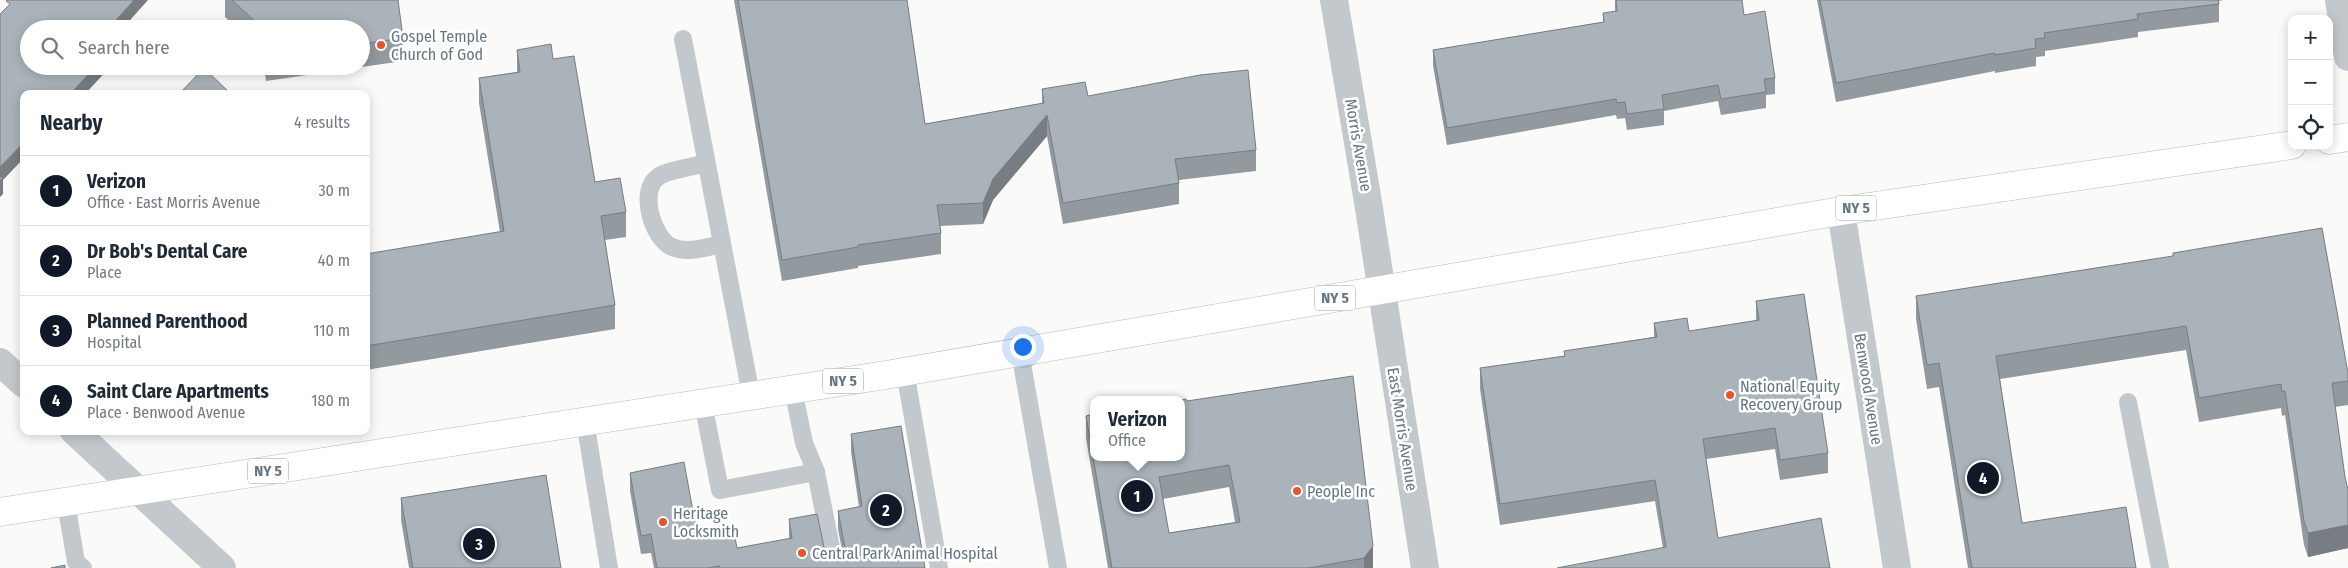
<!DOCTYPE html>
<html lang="en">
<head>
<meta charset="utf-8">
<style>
  :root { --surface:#fff; --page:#f6f6f7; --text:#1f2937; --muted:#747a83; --line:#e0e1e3; --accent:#111827 }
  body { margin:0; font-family:"Fira Sans Condensed",sans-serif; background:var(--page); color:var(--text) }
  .controls { position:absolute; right:15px; top:15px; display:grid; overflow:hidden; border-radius:10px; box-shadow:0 2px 12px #0003 }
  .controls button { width:45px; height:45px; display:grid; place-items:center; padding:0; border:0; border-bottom:1px solid var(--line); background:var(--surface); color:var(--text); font:25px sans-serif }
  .you { position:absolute; left:1022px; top:346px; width:18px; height:18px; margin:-12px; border:4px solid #fff; border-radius:50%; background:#1a73e8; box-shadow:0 0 0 8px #1a73e833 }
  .badge { display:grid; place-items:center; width:32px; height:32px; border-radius:50%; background:var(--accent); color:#fff; font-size:16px; font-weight:700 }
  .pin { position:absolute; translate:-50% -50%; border:2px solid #fff; box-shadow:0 1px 5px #0006 }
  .popup { position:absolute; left:1090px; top:396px; width:95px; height:65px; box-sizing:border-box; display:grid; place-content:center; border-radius:10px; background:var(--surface); filter:drop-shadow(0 1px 4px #0005); font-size:16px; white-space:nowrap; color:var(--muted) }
  .popup b { font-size:19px; color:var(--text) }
  .popup::after { content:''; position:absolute; left:50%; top:100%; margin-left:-10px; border:10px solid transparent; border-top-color:var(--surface) }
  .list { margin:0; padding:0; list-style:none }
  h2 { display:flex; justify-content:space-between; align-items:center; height:65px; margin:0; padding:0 20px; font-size:21px }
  h2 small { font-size:16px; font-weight:400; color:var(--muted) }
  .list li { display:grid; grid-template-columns:32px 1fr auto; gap:15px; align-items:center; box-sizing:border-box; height:70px; padding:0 20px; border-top:1px solid var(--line) }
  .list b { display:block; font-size:19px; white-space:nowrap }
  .list p { margin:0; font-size:16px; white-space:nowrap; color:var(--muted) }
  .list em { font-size:16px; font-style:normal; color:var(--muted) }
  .icon { flex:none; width:28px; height:28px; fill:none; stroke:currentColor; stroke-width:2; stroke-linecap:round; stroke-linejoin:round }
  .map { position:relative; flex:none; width:2348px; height:568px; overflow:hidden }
  .search { position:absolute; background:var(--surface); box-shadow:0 2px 12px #0003; left:20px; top:20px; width:350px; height:55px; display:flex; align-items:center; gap:12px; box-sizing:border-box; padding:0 18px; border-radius:28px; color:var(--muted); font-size:19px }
  .panel { position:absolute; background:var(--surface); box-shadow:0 2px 12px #0003; left:20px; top:90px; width:350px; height:345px; border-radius:10px }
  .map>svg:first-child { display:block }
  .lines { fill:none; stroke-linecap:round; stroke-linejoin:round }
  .primary-casing { stroke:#b5babe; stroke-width:29 }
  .service { stroke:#c3c8cc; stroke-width:18 }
  .minor { stroke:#c3c8cc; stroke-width:28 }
  .tertiary { stroke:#c3c8cc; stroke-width:28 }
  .primary { stroke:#fff; stroke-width:28 }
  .wall { fill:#929a9f; fill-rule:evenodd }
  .shaded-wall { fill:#777d82 }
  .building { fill:#aab3b9; stroke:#777d82; fill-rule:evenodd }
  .poi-dot { fill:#e4572e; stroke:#fff; stroke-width:2 }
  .labels { text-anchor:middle; stroke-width:5; stroke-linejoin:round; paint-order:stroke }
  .shield { fill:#fff; stroke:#939fa8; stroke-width:1 }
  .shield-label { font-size:15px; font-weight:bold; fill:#657683 }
  .poi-label { font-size:16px; fill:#657683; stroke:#fff; text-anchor:start }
  .street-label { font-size:16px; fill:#657683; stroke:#fff }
</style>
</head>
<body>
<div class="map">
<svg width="2348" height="568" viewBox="0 0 2348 568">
  <rect width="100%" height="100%" fill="#fafaf8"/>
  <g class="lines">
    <defs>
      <g id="primary">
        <path d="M 2329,140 L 2348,137"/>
        <path d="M 0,512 L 886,375 L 1841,211 L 2292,145"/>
      </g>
    </defs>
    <use href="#primary" class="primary-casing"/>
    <g class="service">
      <path d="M 683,39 L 751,395"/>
      <path d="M 706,163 C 694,167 667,170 658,177 C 638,191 653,239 672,247 C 688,254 706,247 722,244"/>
      <path d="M 1020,352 L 1058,568"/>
      <path d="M 905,371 L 939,568"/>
      <path d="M 793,389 L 804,443 L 816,472 L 835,568"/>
      <path d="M 2128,402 L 2160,568"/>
      <path d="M 703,403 L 720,490 L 816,472"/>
      <path d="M 585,421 L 609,568"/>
      <path d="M 66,503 L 76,562 L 83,568"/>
    </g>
    <g class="minor">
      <path d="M 1334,0 L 1368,202 L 1425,568"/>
      <path d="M 2339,0 L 2348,57"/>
      <path d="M 1841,211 L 1897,568"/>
    </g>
    <g class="tertiary">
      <path d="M 0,362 L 24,384"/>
      <path d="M 74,431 L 222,568"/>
    </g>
    <use href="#primary" class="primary"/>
  </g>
  <g class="wall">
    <path d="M 225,0 L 398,0 L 403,38 L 403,61 L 266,81 L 264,66 L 361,66 L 361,29 L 238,29 L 225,17 Z"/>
    <path d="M 734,0 L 907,0 L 925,124 L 1042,103 L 1042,89 L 1088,96 L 1256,150 L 1256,171 L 1179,180 L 1179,204 L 1063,224 L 1047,136 L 993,200 L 983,224 L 940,226 L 941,233 L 941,254 L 858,266 L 858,268 L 782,281 Z"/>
    <path d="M 1615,0 L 1744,15 L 1775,78 L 1775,94 L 1766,95 L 1766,108 L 1721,115 L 1718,101 L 1664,111 L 1664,125 L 1627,130 L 1625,118 L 1617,119 L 1616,115 L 1447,145 L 1433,66 L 1433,50 L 1603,22 L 1603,13 L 1615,12 Z"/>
    <path d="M 1817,0 L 2223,0 L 2219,1 L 2219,22 L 2138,32 L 2138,37 L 2045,51 L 2045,56 L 2036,57 L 2036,66 L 1995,73 L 1995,71 L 1836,102 Z"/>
    <path d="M 517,50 L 553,59 L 595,182 L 626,212 L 626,237 L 605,240 L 615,305 L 615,329 L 366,370 L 366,254 L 500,232 L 479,103 L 479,78 L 517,72 Z"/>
    <path d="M 2173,256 L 2348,373 L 2348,405 L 2335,407 L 2345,477 L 2348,490 L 2348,548 L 2308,557 L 2304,545 L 2285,415 L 2282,416 L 2281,408 L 2199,422 L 2186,350 L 2000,379 L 2022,523 L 2136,568 L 1968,568 L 1939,387 L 1927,389 L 1916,319 L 1916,296 Z"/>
    <path d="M 1756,301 L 1828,453 L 1828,473 L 1780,480 L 1775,449 L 1706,459 L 1718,538 L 1663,548 L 1655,501 L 1500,525 L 1480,389 L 1480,368 L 1564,356 L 1564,351 L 1654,337 L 1654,323 L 1689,331 L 1756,321 Z"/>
    <path d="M 1353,376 L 1373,568 L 1108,568 L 1086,438 L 1086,416 L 1187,401 ZM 1229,487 L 1235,522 L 1169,533 L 1163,499 Z"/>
    <path d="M 851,434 L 925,568 L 654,568 L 651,553 L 641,554 L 630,491 L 630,473 L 697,533 L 737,548 L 789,539 L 789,519 L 825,552 L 827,557 L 837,560 L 842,557 L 843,555 L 838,529 L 838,511 L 859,507 L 851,452 Z"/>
    <path d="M 401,498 L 561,568 L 409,568 L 401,520 Z"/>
  </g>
  <g class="shaded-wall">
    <path d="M 134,0 L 148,0 L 122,29 L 108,29 Z"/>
    <path d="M 96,66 L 111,66 L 85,94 L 70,94 Z"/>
    <path d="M 1047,115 L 1047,136 L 993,200 L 983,224 L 983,203 L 993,179 Z"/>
    <path d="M 24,142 L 24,158 L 3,180 L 3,194 L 0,197 L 0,167 Z"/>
    <path d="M 2348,525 L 2348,548 L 2308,557 L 2308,533 Z"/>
    <path d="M 1373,546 L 1373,568 L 1364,568 L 1364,558 Z"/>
  </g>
  <g class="building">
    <path d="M 7,0 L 134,0 L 108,29 L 29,29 L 29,66 L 96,66 L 70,94 L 24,94 L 24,142 L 0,167 L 0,14 L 10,4 L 6,1 Z"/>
    <path d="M 232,0 L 398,0 L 403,38 L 361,44 L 361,29 L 262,29 L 262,28 Z"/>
    <path d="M 738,0 L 907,0 L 925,124 L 1044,103 L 1042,89 L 1085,82 L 1088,96 L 1200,75 L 1248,70 L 1256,150 L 1175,159 L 1179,183 L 1063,203 L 1047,115 L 993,179 L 983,203 L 937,205 L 941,233 L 858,245 L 858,247 L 782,260 Z"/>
    <path d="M 1616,0 L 1742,0 L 1744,15 L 1765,11 L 1775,78 L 1764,79 L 1766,92 L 1721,99 L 1718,85 L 1662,95 L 1664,109 L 1627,114 L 1625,102 L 1617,103 L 1616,99 L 1447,128 L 1433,50 L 1604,22 L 1603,13 L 1617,11 Z"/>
    <path d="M 1820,0 L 2218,0 L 2219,4 L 2137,14 L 2138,19 L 2044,33 L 2045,38 L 2035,39 L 2036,48 L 1995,55 L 1995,53 L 1836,83 Z"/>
    <path d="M 551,44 L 553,59 L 574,56 L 595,182 L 620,178 L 626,212 L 601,216 L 615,305 L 366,346 L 366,254 L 504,231 L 479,78 L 520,72 L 517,50 Z"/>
    <path d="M 204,68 L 231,94 L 179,94 Z"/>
    <path d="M 0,176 L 3,178 L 0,181 Z"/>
    <path d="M 2322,228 L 2348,373 L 2348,381 L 2332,383 L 2345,477 L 2348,490 L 2348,525 L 2308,533 L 2304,521 L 2285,391 L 2282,392 L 2281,384 L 2199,398 L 2186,326 L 1996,356 L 2022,523 L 2126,507 L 2136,568 L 1972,568 L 1939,363 L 1927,365 L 1916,296 L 2173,256 L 2173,253 Z"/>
    <path d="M 1804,294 L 1828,453 L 1780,460 L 1775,428 L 1703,439 L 1718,538 L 1821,518 L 1830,568 L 1557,568 L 1666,547 L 1655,480 L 1500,504 L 1480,368 L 1565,356 L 1564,351 L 1657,337 L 1654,323 L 1687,318 L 1689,331 L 1759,320 L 1756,301 Z"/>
    <path d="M 1353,376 L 1373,546 L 1364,558 L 1309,568 L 1112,568 L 1093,457 L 1181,457 L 1181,400 L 1180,400 L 1186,399 L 1187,401 ZM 1229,465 L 1240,522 L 1169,533 L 1159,477 Z"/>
    <path d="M 1093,414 L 1093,457 L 1086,416 Z"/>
    <path d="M 901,426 L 925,568 L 720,568 L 719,566 L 708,568 L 657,568 L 651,534 L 641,536 L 630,473 L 684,462 L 697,533 L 733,527 L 737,548 L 792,538 L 789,519 L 817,514 L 825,552 L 827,557 L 837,560 L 842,557 L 845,548 L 838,511 L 862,506 L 851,434 Z"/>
    <path d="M 546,475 L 561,568 L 413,568 L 401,498 Z"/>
    <path d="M 65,565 L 65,568 L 51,568 Z"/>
  </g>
  <g class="poi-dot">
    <circle cx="381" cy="45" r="5"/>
    <circle cx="1730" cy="395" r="5"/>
    <circle cx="1297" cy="491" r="5"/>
    <circle cx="663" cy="522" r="5"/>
    <circle cx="802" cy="553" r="5"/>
  </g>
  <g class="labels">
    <g class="shield">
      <rect x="1836" y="195.5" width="40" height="25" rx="4"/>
      <rect x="1315" y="285.5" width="40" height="25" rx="4"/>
      <rect x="823" y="368.5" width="40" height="25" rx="4"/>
      <rect x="248" y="458.5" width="40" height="25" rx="4"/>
    </g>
    <g class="shield-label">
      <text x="1856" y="213">NY 5</text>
      <text x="1335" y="303">NY 5</text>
      <text x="843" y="386">NY 5</text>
      <text x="268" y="476">NY 5</text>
    </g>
    <g class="poi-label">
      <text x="391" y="42">Gospel Temple<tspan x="391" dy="18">Church of God</tspan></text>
      <text x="1740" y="392">National Equity<tspan x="1740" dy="18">Recovery Group</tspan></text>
      <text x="1307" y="497">People Inc</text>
      <text x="673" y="519">Heritage<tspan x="673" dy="18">Locksmith</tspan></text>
      <text x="812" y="559">Central Park Animal Hospital</text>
    </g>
    <g class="street-label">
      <text transform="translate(1359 145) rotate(80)" y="6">Morris Avenue</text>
      <text transform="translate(1869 389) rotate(81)" y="6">Benwood Avenue</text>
      <text transform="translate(1403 429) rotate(81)" y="6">East Morris Avenue</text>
    </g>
  </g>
</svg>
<div class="controls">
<button>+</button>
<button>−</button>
<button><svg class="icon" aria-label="locate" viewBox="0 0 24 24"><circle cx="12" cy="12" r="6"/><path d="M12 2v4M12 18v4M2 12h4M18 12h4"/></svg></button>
</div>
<div class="you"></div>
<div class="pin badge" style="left:1137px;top:496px">1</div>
<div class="popup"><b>Verizon</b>Office</div>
<div class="pin badge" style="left:886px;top:510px">2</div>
<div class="pin badge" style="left:479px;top:544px">3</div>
<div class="pin badge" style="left:1983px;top:478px">4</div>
<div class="search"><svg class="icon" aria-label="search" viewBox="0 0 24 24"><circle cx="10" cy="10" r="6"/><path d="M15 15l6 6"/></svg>Search here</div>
<section class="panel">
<h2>Nearby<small>4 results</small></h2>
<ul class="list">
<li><span class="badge">1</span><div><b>Verizon</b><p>Office · East Morris Avenue</p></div><em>30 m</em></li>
<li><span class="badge">2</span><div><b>Dr Bob's Dental Care</b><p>Place</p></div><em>40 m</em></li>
<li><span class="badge">3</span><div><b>Planned Parenthood</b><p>Hospital</p></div><em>110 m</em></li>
<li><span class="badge">4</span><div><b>Saint Clare Apartments</b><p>Place · Benwood Avenue</p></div><em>180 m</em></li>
</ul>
</section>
</div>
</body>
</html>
